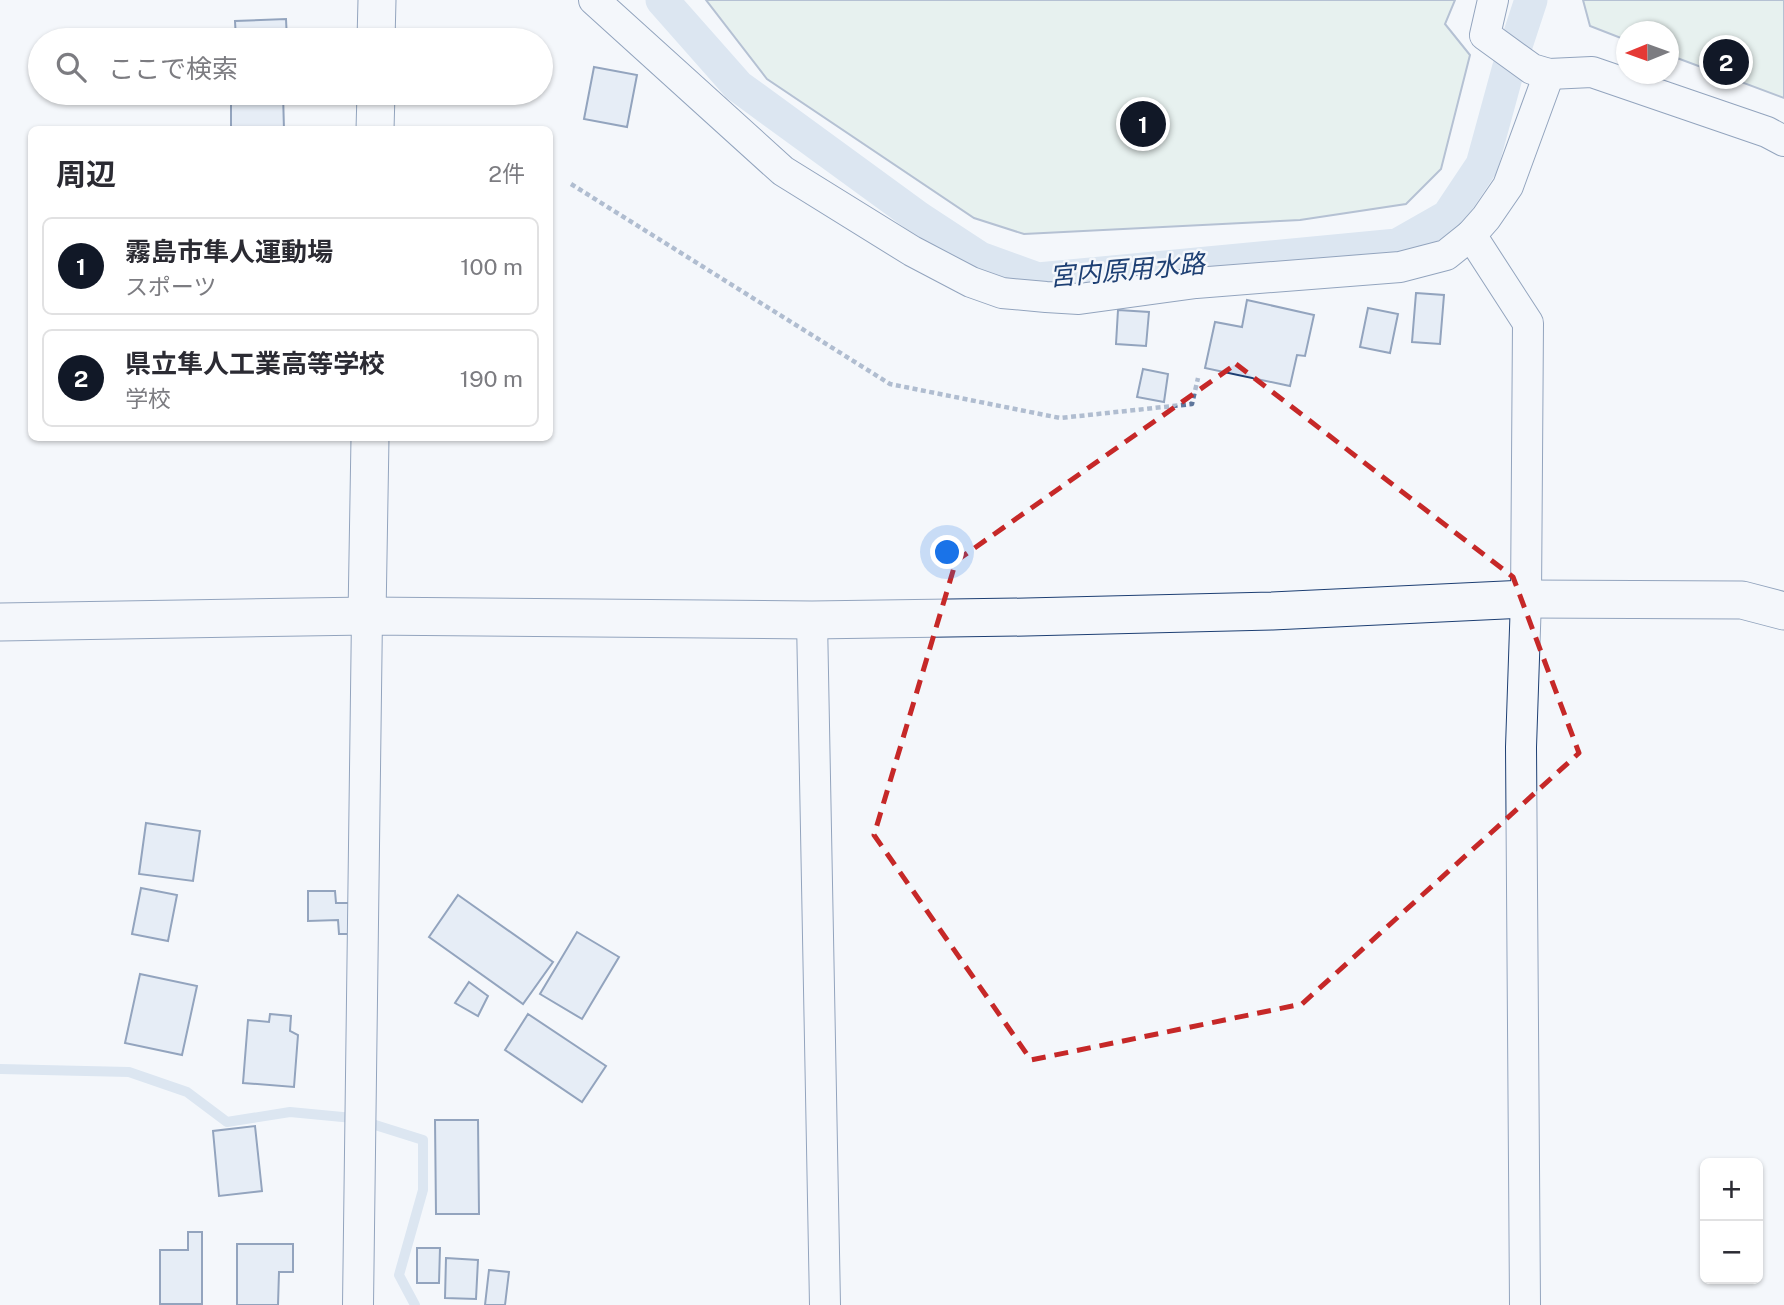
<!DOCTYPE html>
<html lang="ja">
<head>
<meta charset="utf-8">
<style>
  :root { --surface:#fff; --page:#f7f7f7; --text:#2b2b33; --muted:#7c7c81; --line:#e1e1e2; --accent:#111827 }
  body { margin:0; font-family:"Public Sans","Noto Sans JP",sans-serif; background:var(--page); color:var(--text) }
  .controls { position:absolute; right:21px; bottom:21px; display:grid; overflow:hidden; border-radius:10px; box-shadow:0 2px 5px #0004 }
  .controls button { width:63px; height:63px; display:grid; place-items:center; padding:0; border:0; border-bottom:2px solid var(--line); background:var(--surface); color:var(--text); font:35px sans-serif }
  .compass { position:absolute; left:1616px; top:21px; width:63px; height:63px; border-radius:50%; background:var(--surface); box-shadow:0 2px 5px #0004; rotate:269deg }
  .you { position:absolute; left:948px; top:553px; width:24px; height:24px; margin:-18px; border:5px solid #fff; border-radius:50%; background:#1a73e8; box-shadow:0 0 0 10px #1a73e833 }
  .badge { display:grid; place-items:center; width:46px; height:46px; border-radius:50%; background:var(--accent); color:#fff; font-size:23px; font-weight:700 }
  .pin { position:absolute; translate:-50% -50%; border:4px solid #fff; box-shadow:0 2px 7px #0006 }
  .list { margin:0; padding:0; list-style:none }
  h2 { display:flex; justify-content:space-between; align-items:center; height:91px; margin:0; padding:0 28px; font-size:30px }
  h2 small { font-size:23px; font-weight:400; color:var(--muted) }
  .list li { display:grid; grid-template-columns:46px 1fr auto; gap:21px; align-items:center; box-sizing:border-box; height:98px; margin:0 14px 14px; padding:0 14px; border:2px solid var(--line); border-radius:10px }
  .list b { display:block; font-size:26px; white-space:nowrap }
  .list p { margin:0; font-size:23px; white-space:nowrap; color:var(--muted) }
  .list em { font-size:23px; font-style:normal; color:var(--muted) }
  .icon { flex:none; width:38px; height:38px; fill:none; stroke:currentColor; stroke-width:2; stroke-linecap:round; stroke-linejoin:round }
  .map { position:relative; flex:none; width:1784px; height:1305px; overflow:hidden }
  .search { position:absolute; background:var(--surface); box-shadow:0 2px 5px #0004; left:28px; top:28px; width:525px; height:77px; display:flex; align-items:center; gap:18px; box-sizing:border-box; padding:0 24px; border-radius:38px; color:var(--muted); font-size:26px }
  .panel { position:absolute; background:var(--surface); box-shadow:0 2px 5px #0004; left:28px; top:126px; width:525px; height:315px; border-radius:10px }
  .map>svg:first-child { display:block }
  .green { fill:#d7e8df; stroke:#687fa3; stroke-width:2 }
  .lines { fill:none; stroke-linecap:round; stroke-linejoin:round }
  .stream { stroke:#bed0e5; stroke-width:10 }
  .canal { stroke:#bed0e5; stroke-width:33 }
  .building { fill:#d5e0f0; stroke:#1d3f73; stroke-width:2 }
  .minor-casing { stroke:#1d3f73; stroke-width:32 }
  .tertiary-casing { stroke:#1d3f73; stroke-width:39 }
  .path { stroke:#5e769c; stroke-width:4.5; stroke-dasharray:5 3.5; stroke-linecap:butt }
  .minor { stroke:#f4f7fb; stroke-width:30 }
  .tertiary { stroke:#f4f7fb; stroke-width:37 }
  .marked { fill:none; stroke:#c62828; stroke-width:5; stroke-dasharray:14 9; stroke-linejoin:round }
  .labels { text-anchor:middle; stroke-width:5; stroke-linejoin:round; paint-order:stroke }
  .water-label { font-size:26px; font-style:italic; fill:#1d3f73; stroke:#f4f7fb }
</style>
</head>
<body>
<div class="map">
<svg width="1784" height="1305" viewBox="0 0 1784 1305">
  <rect width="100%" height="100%" fill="#f4f7fb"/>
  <g class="green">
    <path d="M 706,0 L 1455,0 L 1445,24 L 1470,55 L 1441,169 L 1406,204 L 1300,220 L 1024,234 L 974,218 L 767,79 Z"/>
    <path d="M 1583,0 L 1784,0 L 1784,98 L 1669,55 L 1668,32 L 1626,32 L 1626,40 L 1590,26 Z"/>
  </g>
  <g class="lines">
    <path class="stream" d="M 0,1069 L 129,1072 L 187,1092 L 227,1122 L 290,1112 L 353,1118 L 423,1140 L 423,1190 L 399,1275 L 415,1305"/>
    <path class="canal" d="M 662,0 L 738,86 L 919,218 L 980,258 L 1038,279 L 1397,245 L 1448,216 L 1482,165 L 1508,70 L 1531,0"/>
  </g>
  <g class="building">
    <path d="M 286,19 L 287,40 L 236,40 L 235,21 Z"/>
    <path d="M 594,67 L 637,75 L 627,127 L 584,119 Z"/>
    <path d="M 231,93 L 283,93 L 284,130 L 231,130 Z"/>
    <path d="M 1416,293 L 1444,295 L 1440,344 L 1412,342 Z"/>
    <path d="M 1247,300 L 1314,315 L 1305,356 L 1297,355 L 1290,386 L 1205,368 L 1215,322 L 1242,327 Z"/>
    <path d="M 1368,308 L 1398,314 L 1390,353 L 1360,347 Z"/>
    <path d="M 1118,310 L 1149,312 L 1146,346 L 1116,344 Z"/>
    <path d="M 1143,369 L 1168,374 L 1164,402 L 1137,397 Z"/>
    <path d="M 146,823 L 200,831 L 193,881 L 139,874 Z"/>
    <path d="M 141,888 L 177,895 L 168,941 L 132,934 Z"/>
    <path d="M 308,891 L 335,891 L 336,903 L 357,903 L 358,934 L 339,934 L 338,920 L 308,921 Z"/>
    <path d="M 458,895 L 553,962 L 523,1004 L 429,937 Z"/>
    <path d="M 577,932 L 619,957 L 582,1019 L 540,994 Z"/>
    <path d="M 140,974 L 197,986 L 182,1055 L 125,1043 Z"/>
    <path d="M 469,982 L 488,996 L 478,1016 L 455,1003 Z"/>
    <path d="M 270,1014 L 291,1016 L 290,1031 L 298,1035 L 294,1087 L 243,1083 L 248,1020 L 269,1022 Z"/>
    <path d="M 528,1014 L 606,1066 L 582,1102 L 505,1050 Z"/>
    <path d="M 435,1120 L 478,1120 L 479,1214 L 436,1214 Z"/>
    <path d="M 255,1126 L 262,1191 L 219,1196 L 213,1131 Z"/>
    <path d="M 188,1232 L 202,1232 L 202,1304 L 160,1304 L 160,1250 L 188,1250 Z"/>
    <path d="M 237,1244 L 293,1244 L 293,1272 L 279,1272 L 278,1305 L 237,1305 Z"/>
    <path d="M 417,1248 L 440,1248 L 439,1283 L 417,1283 Z"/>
    <path d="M 446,1258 L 478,1260 L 476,1299 L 445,1298 Z"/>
    <path d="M 489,1270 L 509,1272 L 505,1305 L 485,1305 Z"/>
  </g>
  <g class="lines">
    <defs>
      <g id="minor">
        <path d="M 594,0 L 783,171 L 912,251 L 971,282 L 1002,293 L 1046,297 L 1079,299 L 1196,283 L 1400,267 L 1446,255 L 1471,235 L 1486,218 L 1508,186 L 1549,74"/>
        <path d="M 1493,0 L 1485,35 L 1532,69 L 1549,74 L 1592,72 L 1767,132 L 1784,141"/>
        <path d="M 1471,235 L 1528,323 L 1526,599 L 1521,747 L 1525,1305"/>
        <path d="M 812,620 L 825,1305"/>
        <path d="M 358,1305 L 367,616"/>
      </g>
      <g id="tertiary">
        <path d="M 376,40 L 377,0"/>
        <path d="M 375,130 L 376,93"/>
        <path d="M 367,616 L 370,438"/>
        <path d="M 0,622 L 367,616 L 812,620 L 1026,617 L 1272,611 L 1526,599 L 1742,600 L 1784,611"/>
      </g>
    </defs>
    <use href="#minor" class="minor-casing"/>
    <use href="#tertiary" class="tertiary-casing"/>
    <path class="path" d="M 571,184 L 890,384 L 1060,418 L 1192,404 L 1198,378"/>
    <use href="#minor" class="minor"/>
    <use href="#tertiary" class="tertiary"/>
  </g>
  <path d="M0 0H1784V1305H0ZM 1236,364 L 1513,577 L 1579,753 L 1302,1004 L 1031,1060 L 874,835 L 956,561 Z" fill="#f4f7fb" fill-opacity=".55" fill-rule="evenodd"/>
  <path class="marked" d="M 1236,364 L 1513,577 L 1579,753 L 1302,1004 L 1031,1060 L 874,835 L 956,561 Z"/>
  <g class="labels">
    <g class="water-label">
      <text transform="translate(1127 270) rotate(-5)" y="9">宮内原用水路</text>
    </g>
  </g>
</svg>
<div class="controls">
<button>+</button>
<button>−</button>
</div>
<svg class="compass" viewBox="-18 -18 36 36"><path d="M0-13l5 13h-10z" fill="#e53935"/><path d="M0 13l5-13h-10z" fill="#7c7c81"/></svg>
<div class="you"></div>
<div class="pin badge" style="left:1143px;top:124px">1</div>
<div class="pin badge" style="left:1726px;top:62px">2</div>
<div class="search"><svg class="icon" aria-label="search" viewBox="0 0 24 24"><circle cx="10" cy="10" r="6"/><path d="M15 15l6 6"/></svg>ここで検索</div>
<section class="panel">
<h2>周辺<small>2件</small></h2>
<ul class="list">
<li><span class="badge">1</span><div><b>霧島市隼人運動場</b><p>スポーツ</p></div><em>100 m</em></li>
<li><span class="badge">2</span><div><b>県立隼人工業高等学校</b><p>学校</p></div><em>190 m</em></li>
</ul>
</section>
</div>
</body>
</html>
